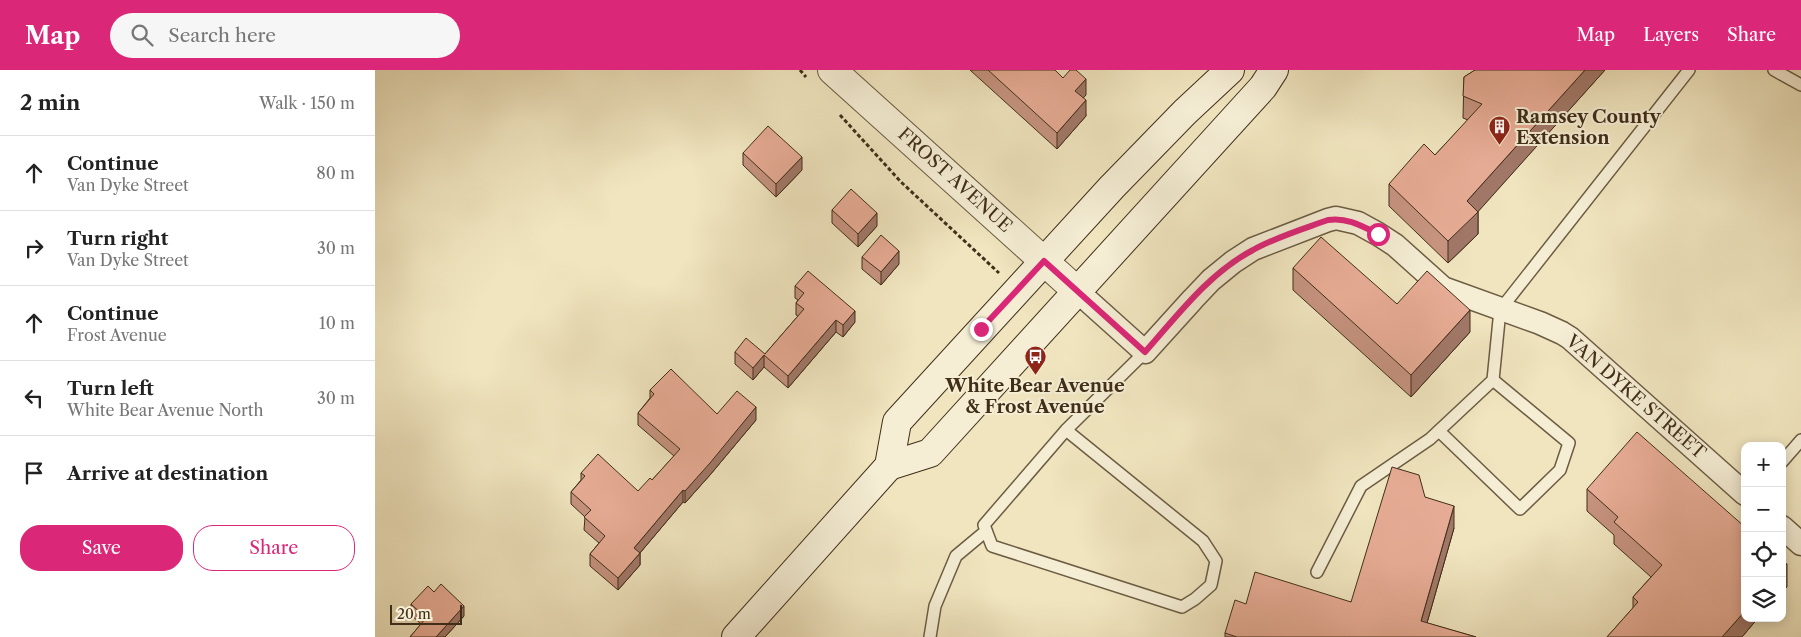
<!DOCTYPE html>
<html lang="en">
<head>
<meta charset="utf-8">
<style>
  :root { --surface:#fff; --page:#f6f6f6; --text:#222; --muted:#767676; --line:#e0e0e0; --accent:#db2777 }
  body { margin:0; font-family:"Libre Caslon Text",serif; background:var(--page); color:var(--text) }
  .controls { position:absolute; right:15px; bottom:15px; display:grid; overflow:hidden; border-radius:10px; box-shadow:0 2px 12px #0003 }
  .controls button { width:45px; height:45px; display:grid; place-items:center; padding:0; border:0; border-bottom:1px solid var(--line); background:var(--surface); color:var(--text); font:25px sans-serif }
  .scale { position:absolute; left:15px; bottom:12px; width:72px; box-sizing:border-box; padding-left:5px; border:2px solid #402e19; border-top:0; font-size:14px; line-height:18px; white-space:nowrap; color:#402e19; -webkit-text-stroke:4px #f5eed5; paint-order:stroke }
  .stop { position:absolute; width:15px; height:15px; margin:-11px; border:4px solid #db2777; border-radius:50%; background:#fff }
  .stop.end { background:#db2777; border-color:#fff; box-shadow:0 1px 5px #0008 }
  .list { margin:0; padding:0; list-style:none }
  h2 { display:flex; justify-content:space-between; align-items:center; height:65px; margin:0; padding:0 20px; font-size:21px }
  h2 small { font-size:16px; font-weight:400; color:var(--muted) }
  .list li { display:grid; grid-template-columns:32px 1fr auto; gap:15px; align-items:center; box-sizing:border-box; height:75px; padding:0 20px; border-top:1px solid var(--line) }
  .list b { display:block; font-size:19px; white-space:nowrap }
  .list p { margin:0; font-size:16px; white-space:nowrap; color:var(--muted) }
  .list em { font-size:16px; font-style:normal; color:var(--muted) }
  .actions { display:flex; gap:10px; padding:15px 20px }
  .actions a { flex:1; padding:11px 0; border:1px solid var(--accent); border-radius:20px; text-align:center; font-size:18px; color:var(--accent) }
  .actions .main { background:var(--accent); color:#fff }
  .icon { flex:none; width:28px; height:28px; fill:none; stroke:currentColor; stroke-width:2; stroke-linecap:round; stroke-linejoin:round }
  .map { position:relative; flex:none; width:1426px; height:567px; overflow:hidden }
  header { display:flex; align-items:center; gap:30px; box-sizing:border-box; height:70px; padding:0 25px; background:var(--accent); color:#fff }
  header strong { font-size:24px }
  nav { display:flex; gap:28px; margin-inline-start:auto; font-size:18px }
  .search { width:350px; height:45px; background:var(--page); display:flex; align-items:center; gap:12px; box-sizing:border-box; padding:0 18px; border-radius:28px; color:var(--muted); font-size:19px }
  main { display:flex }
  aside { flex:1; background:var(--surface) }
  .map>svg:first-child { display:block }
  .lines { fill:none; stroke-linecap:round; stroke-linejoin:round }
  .service-casing { stroke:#6c5c42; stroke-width:14 }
  .minor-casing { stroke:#6c5c42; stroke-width:25 }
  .tertiary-casing { stroke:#6c5c42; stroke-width:30 }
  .secondary-casing { stroke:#402e19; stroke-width:30 }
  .path { stroke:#402e19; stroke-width:3; stroke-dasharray:4 2.5; stroke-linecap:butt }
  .service { stroke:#f5eed5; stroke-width:11 }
  .minor { stroke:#f5eed5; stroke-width:22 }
  .tertiary { stroke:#f5eed5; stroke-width:28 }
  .secondary { stroke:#f5eed5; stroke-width:28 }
  .wall { fill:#c6937f; stroke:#402e19 }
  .shaded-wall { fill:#a17868; stroke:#402e19 }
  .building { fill:#e6ab94; stroke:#402e19 }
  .route { stroke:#db2777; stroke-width:6 }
  .labels { text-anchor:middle; stroke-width:4; stroke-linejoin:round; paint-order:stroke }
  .poi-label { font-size:18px; font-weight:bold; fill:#402e19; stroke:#f5eed5; text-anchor:start }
  .street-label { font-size:18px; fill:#402e19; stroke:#f5eed5 }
</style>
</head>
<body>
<header>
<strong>Map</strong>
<div class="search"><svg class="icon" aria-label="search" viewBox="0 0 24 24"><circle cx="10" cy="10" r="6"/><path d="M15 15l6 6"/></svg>Search here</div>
<nav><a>Map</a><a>Layers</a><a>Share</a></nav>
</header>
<main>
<aside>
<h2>2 min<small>Walk · 150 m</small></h2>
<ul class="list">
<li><svg class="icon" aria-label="ahead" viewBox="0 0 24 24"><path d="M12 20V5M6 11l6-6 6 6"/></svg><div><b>Continue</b><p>Van Dyke Street</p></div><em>80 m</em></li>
<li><svg class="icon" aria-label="right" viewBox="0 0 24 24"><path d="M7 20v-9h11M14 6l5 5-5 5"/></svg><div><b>Turn right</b><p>Van Dyke Street</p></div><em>30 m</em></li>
<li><svg class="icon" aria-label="ahead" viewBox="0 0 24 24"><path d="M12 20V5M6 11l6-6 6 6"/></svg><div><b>Continue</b><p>Frost Avenue</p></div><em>10 m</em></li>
<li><svg class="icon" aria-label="left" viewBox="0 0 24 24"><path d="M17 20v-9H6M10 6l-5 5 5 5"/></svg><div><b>Turn left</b><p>White Bear Avenue North</p></div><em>30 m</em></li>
<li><svg class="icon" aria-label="arrive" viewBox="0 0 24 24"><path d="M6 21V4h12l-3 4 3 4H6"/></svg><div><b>Arrive at destination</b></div></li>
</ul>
<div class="actions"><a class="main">Save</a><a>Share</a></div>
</aside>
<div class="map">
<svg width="1426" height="567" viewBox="0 0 1426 567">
  <rect width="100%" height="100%" fill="#f0e5bf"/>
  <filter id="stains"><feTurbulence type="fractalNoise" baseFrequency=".004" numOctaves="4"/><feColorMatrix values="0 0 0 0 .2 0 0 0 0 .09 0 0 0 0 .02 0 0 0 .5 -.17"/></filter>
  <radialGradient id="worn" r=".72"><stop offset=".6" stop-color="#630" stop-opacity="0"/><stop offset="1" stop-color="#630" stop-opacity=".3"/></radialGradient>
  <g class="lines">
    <defs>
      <g id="service">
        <path d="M 1399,0 L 1426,15"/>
        <path d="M 691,360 L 828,471 L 841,491 L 836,515 L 820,529 L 807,537 L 617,476 L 609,455 L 691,360 L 770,282"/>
        <path d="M 1064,361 L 1145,439 L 1185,400 L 1194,373 L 1118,310"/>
        <path d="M 1407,392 L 1426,370"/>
        <path d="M 942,502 L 986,416 L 1055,369 L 1118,310 L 1125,240 L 1314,0"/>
        <path d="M 555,567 L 560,536 L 581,486 L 611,461"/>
      </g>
      <g id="minor">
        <path d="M 702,221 L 770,282 L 818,229 L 836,210 L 858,192 L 878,179 L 953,150 L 961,148 L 983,153 L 1003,164 L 1020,175 L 1068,218 L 1165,253 L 1187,263 L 1195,268 L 1370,424"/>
        <path d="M 1407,457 L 1426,474"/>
      </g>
      <path id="tertiary" d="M 457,0 L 702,221"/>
      <g id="secondary">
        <path d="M 514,396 L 555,383 L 888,17 L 899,0"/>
        <path d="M 361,567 L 514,396 L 522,352 L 737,117 L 810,42 L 855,0"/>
      </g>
    </defs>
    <use href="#service" class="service-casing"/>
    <use href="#minor" class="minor-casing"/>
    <use href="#tertiary" class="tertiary-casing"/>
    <use href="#secondary" class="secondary-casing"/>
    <g class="path">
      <path d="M 425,0 L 431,7"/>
      <path d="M 465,45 L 526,112 L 624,203"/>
    </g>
    <use href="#service" class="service"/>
    <use href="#minor" class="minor"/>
    <use href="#tertiary" class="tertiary"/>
    <use href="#secondary" class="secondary"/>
  </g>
  <g class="wall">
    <path d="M 595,0 L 680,0 L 688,8 L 711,25 L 708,28 L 711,46 L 682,79 Z"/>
    <path d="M 1100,0 L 1230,0 L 1103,141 L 1103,164 L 1073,193 L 1014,136 L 1014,114 L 1060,85 L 1093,50 L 1088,48 L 1089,7 Z"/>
    <path d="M 368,83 L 427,100 L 401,127 L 368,95 Z"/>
    <path d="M 457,140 L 502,156 L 483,177 L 457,153 Z"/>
    <path d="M 487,187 L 524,194 L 506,215 L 487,199 Z"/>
    <path d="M 918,198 L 1022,234 L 1095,262 L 1036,327 L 918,220 Z"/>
    <path d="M 420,216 L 480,252 L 468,267 L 461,262 L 413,318 L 389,297 L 378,310 L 360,294 L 360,282 L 390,284 L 423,246 L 421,245 L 421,233 L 423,230 L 420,228 Z"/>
    <path d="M 275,320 L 342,344 L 381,350 L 335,405 L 310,433 L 308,432 L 265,483 L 265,495 L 243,520 L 215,496 L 215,484 L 224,473 L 209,460 L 210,447 L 196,434 L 196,422 L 206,410 L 206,403 L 263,421 L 277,410 L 299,386 L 263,355 L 263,343 L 275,328 Z"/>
    <path d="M 1212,419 L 1370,548 L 1383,548 L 1367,567 L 1232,567 L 1258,538 L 1258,527 L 1276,507 L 1239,474 L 1239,465 L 1212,441 Z"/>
    <path d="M 1050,427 L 1079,458 L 1052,553 L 1101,567 L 850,567 L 850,563 L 871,534 L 976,532 Z"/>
    <path d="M 36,534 L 89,546 L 70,567 L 35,567 L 46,554 L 36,545 Z"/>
  </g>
  <g class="shaded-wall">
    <path d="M 1210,0 L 1230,0 L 1101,144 L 1103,142 L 1103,164 L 1073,193 L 1073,171 L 1092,131 Z"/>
    <path d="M 711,9 L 711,25 L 700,37 L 700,21 Z"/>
    <path d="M 711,30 L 711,46 L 682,79 L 682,63 Z"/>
    <path d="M 427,87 L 427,100 L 401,127 L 401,114 Z"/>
    <path d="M 502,143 L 502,156 L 483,177 L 483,164 Z"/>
    <path d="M 524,181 L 524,194 L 506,215 L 506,202 Z"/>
    <path d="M 1095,240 L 1095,262 L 1036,327 L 1036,305 Z"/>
    <path d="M 480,241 L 480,252 L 468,267 L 468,255 Z"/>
    <path d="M 461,250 L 461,262 L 413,318 L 413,306 Z"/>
    <path d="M 389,285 L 389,297 L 378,310 L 378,298 Z"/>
    <path d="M 381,337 L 381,350 L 335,405 L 310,433 L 310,421 Z"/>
    <path d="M 308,420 L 308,432 L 259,490 L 259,478 Z"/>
    <path d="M 1079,436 L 1079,458 L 1048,567 L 1046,551 Z"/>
    <path d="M 265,483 L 265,495 L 243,520 L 243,508 Z"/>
    <path d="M 1412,494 L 1412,517 L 1407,521 L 1407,499 Z"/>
    <path d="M 89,536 L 89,546 L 70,567 L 61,567 Z"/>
    <path d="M 1370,541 L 1370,548 L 1383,548 L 1367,567 L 1347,567 Z"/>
  </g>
  <g class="building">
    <path d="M 613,0 L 680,0 L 688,8 L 695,0 L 701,0 L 711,9 L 700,21 L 711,30 L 682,63 Z"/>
    <path d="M 1100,0 L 1210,0 L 1092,131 L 1103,142 L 1073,171 L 1014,114 L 1049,74 L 1060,85 L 1107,34 L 1088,26 L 1089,7 Z"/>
    <path d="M 393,56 L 427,87 L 401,114 L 368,83 Z"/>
    <path d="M 476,119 L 502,143 L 483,164 L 457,140 Z"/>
    <path d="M 506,165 L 524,181 L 506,202 L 487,187 Z"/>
    <path d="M 946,167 L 1022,234 L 1052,201 L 1095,240 L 1036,305 L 918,198 Z"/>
    <path d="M 433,201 L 480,241 L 468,255 L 461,250 L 413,306 L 389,285 L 378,298 L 360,282 L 371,268 L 390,284 L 429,239 L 421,233 L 429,223 L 420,216 Z"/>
    <path d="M 296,299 L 342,344 L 362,321 L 381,337 L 335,393 L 310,421 L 308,420 L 259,478 L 265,483 L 243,508 L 215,484 L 230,466 L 209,447 L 216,440 L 196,422 L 210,406 L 206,403 L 223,384 L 263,421 L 275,408 L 277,410 L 305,379 L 263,343 L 279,324 L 275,320 Z"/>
    <path d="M 1262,362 L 1370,457 L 1370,541 L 1347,567 L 1232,567 L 1263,532 L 1258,527 L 1287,495 L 1239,452 L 1243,447 L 1212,419 Z"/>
    <path d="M 1017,397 L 1044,405 L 1050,427 L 1079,436 L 1046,551 L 1101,567 L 862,567 L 850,563 L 860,530 L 871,534 L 880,502 L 976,532 Z"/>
    <path d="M 1407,491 L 1412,494 L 1407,499 Z"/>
    <path d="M 66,514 L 89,536 L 61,567 L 35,567 L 51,548 L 36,534 L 53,516 L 59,522 Z"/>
  </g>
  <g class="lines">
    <path class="route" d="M 606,259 L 669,191 L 770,282 C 802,246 834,203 878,180 C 901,167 928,159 953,150 C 972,147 987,156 1003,164"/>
  </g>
  <defs>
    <symbol id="building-pin" viewBox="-11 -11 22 30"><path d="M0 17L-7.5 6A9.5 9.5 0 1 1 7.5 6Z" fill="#8f2418" stroke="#f5eed5"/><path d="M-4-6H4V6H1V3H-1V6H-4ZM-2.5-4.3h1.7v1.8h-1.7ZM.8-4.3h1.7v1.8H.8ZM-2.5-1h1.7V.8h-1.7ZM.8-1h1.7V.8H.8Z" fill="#fff"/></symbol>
    <symbol id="bus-pin" viewBox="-11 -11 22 30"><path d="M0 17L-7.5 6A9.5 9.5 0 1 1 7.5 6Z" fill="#8f2418" stroke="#f5eed5"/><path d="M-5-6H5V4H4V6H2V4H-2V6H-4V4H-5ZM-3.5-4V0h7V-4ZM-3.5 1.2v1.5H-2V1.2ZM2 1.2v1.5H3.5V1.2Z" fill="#fff"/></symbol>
  </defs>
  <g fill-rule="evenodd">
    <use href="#building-pin" x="1112" y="44" width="25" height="34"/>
    <use href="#bus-pin" x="648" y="274" width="25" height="34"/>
  </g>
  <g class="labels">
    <g class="poi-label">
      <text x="1141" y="53">Ramsey County<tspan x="1141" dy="21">Extension</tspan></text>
      <text x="660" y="322" text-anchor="middle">White Bear Avenue<tspan x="660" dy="21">&amp; Frost Avenue</tspan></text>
    </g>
    <g class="street-label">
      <text transform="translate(580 110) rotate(42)" y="6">FROST AVENUE</text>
      <text transform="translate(1261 327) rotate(41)" y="6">VAN DYKE STREET</text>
    </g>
  </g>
  <rect width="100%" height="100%" filter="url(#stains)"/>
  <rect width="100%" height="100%" fill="url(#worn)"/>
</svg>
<div class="controls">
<button>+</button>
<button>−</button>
<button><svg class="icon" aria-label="locate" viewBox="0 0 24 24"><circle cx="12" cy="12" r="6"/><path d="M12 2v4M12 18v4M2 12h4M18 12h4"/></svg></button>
<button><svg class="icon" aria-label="layers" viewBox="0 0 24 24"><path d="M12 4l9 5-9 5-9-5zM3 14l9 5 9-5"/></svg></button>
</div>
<div class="scale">20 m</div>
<div class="stop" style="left:1003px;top:164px"></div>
<div class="stop end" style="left:606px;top:259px"></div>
</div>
</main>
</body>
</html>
